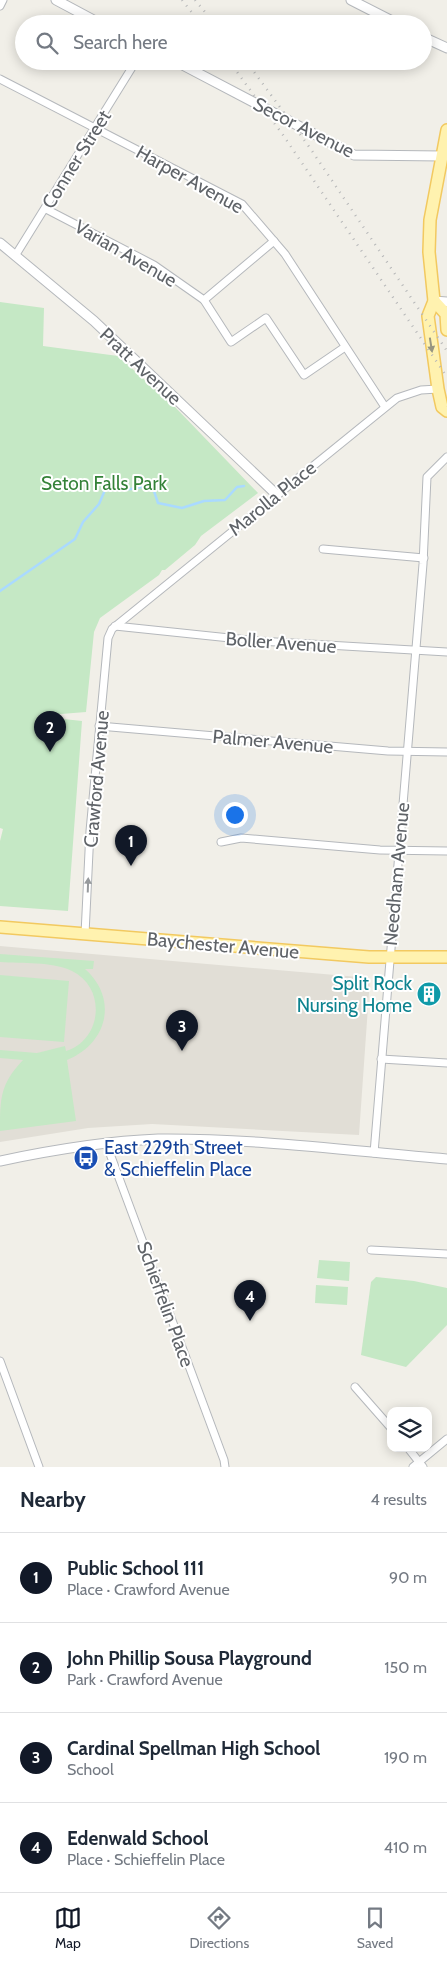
<!DOCTYPE html>
<html lang="en">
<head>
<meta charset="utf-8">
<style>
  :root { --surface:#fff; --page:#f6f6f7; --text:#1f2937; --muted:#747a83; --line:#e0e1e3; --accent:#111827 }
  body { margin:0; font-family:Cabin,sans-serif; background:var(--page); color:var(--text) }
  .controls { position:absolute; right:15px; bottom:15px; display:grid; overflow:hidden; border-radius:10px; box-shadow:0 2px 12px #0003 }
  .controls button { width:45px; height:45px; display:grid; place-items:center; padding:0; border:0; border-bottom:1px solid var(--line); background:var(--surface); color:var(--text); font:25px sans-serif }
  .you { position:absolute; left:234px; top:814px; width:18px; height:18px; margin:-12px; border:4px solid #fff; border-radius:50%; background:#1a73e8; box-shadow:0 0 0 8px #1a73e833 }
  .badge { display:grid; place-items:center; width:32px; height:32px; border-radius:50%; background:var(--accent); color:#fff; font-size:16px; font-weight:700 }
  .pin { position:absolute; translate:-50% -41px; filter:drop-shadow(0 1px 2px #0008) }
  .pin::after { content:''; position:absolute; top:26px; width:18px; height:15px; background:inherit; clip-path:polygon(0 0,100% 0,50% 100%) }
  .list { margin:0; padding:0; list-style:none }
  h2 { display:flex; justify-content:space-between; align-items:center; height:65px; margin:0; padding:0 20px; font-size:21px }
  h2 small { font-size:16px; font-weight:400; color:var(--muted) }
  .list li { display:grid; grid-template-columns:32px 1fr auto; gap:15px; align-items:center; box-sizing:border-box; height:90px; padding:0 20px; border-top:1px solid var(--line) }
  .list b { display:block; font-size:19px; white-space:nowrap }
  .list p { margin:0; font-size:16px; white-space:nowrap; color:var(--muted) }
  .list em { font-size:16px; font-style:normal; color:var(--muted) }
  .icon { flex:none; width:28px; height:28px; fill:none; stroke:currentColor; stroke-width:2; stroke-linecap:round; stroke-linejoin:round }
  .map { position:relative; flex:none; width:447px; height:1467px; overflow:hidden }
  .search { position:absolute; background:var(--surface); box-shadow:0 2px 12px #0003; left:15px; right:15px; top:15px; height:55px; display:flex; align-items:center; gap:12px; box-sizing:border-box; padding:0 18px; border-radius:28px; color:var(--muted); font-size:19px }
  .sheet { height:425px; background:var(--surface) }
  nav { display:flex; justify-content:space-around; align-items:center; box-sizing:border-box; height:70px; border-top:1px solid var(--line); background:var(--surface); font-size:14px; color:var(--muted) }
  nav a { display:grid; justify-items:center; gap:2px }
  nav .on { color:var(--accent) }
  .map>svg:first-child { display:block }
  .education { fill:#e1ded6 }
  .green { fill:#c5e8c5 }
  .lines { fill:none; stroke-linecap:round; stroke-linejoin:round }
  .stream { stroke:#aadaff; stroke-width:2.5 }
  .minor-casing { stroke:#b5b8bc; stroke-width:9 }
  .tertiary-casing { stroke:#b5b8bc; stroke-width:11 }
  .primary-casing { stroke:#f2c960; stroke-width:14 }
  .minor { stroke:#fff; stroke-width:7 }
  .tertiary { stroke:#fff; stroke-width:9 }
  .primary { stroke:#fff2af; stroke-width:11 }
  .rail { stroke:#b6b7b8; stroke-width:2.5; stroke-dasharray:1 6; stroke-linecap:butt }
  .oneway { fill:#979581 }
  .oneway2 { fill:#979a9d }
  .labels { text-anchor:middle; stroke-width:4; stroke-linejoin:round; paint-order:stroke }
  .street-label { font-size:19px; fill:#5f6368; stroke:#fff }
  .park-label { font-size:19px; fill:#348238; stroke:#fff }
  .culture-label { font-size:19px; fill:#0d838f; stroke:#fff; text-anchor:end }
  .transit-label { font-size:19px; fill:#164399; stroke:#fff; text-anchor:start }
</style>
</head>
<body>
<div class="map">
<svg width="447" height="1467" viewBox="0 0 447 1467">
  <rect width="100%" height="100%" fill="#f1efe8"/>
  <path class="education" d="M 0,946 L 370,978 L 359,1135 L 152,1124 L 88,1128 L 0,1142 Z"/>
  <g class="green">
    <path d="M 0,302 L 44,308 L 43,346 L 118,356 L 174,406 L 258,493 L 201,536 L 195,545 L 165,570 L 162,570 L 159,575 L 100,618 L 94,632 L 86,712 L 36,716 L 82,721 L 68,911 L 0,906 L 0,841 L 3,829 L 0,828 Z"/>
    <path d="M 0,954 L 94,961 L 93,969 L 85,969 C 119,999 107,1044 67,1060 L 76,1121 L 0,1131 C 0,1099 0,1084 23,1060 L 0,1058 L 0,1050 L 37,1053 L 65,1046 L 66,1051 C 102,1040 107,988 72,971 C 52,961 22,964 0,962 Z"/>
    <path d="M 0,975 L 69,981 L 64,1042 L 0,1037 Z"/>
    <path d="M 319,1260 L 350,1262 L 349,1281 L 317,1278 Z"/>
    <path d="M 376,1277 L 414,1281 L 447,1288 L 447,1325 L 406,1367 L 361,1355 L 371,1282 Z"/>
    <path d="M 316,1285 L 348,1287 L 347,1305 L 315,1303 Z"/>
  </g>
  <g class="lines">
    <path class="stream" d="M 0,591 L 75,539 L 83,522 L 99,504 L 105,490 L 131,489 L 152,485 L 158,503 L 182,508 L 204,501 L 225,500 L 237,487 L 244,486"/>
    <defs>
      <g id="minor">
        <path d="M 0,6 L 3,0"/>
        <path d="M 0,79 L 242,204 L 285,254 L 385,407"/>
        <path d="M 46,209 L 154,265 L 204,300 L 274,241"/>
        <path d="M 15,256 L 136,61"/>
        <path d="M 204,300 L 231,342 L 266,318 L 304,375 L 345,347"/>
        <path d="M 323,549 L 424,558"/>
        <path d="M 115,626 L 259,641 L 447,652"/>
        <path d="M 99,726 L 388,751 L 447,752"/>
        <path d="M 221,842 L 241,838 L 380,850 L 447,851"/>
        <path d="M 85,934 L 90,831 L 108,638 L 112,629 L 397,398 L 421,390 L 438,389"/>
        <path d="M 381,1059 L 447,1063"/>
        <path d="M 106,1143 L 224,1460 L 225,1467"/>
        <path d="M 374,1153 L 423,564 L 427,477 L 447,457"/>
        <path d="M 371,1250 L 447,1254"/>
        <path d="M 0,1361 L 39,1467"/>
        <path d="M 355,1387 L 391,1428"/>
        <path d="M 408,1448 L 423,1467"/>
        <path d="M 413,1467 L 447,1439"/>
      </g>
      <g id="tertiary">
        <path d="M 56,0 L 101,24"/>
        <path d="M 351,0 L 398,24"/>
        <path d="M 423,37 L 447,48"/>
        <path d="M 175,61 L 354,155 L 442,156"/>
        <path d="M 0,243 L 94,321 L 277,495"/>
        <path d="M 434,301 L 447,302"/>
        <path d="M 0,1161 C 52,1150 105,1141 158,1139 C 254,1138 351,1151 447,1159"/>
      </g>
      <g id="primary">
        <path d="M 447,130 L 430,220 L 429,252 L 434,301 L 428,316 L 438,389 L 442,407 L 447,411"/>
        <path d="M 434,301 L 446,314 L 447,330"/>
        <path d="M 0,927 L 369,957 L 447,957"/>
      </g>
    </defs>
    <use href="#minor" class="minor-casing"/>
    <use href="#tertiary" class="tertiary-casing"/>
    <use href="#primary" class="primary-casing"/>
    <use href="#minor" class="minor"/>
    <use href="#tertiary" class="tertiary"/>
    <use href="#primary" class="primary"/>
    <g class="rail">
      <path d="M 182,0 L 201,24"/>
      <path d="M 195,0 L 215,24"/>
      <path d="M 229,61 L 283,135 L 447,377"/>
      <path d="M 246,61 L 310,148 L 447,351"/>
    </g>
  </g>
  <defs><path id="oneway-solid" d="M-6-.8H1V-3.2L6.5 0L1 3.2V.8H-6Z" transform="scale(1.25)"/></defs>
  <use class="oneway" href="#oneway-solid" transform="translate(431 345) rotate(81)"/>
  <use class="oneway2" href="#oneway-solid" transform="translate(88 885) rotate(-88)"/>
  <defs>
    <symbol id="building-disc" viewBox="-11 -11 22 22"><circle r="9.5" fill="#0f9aa8" stroke="#fff"/><path d="M-4-6H4V6H1V3H-1V6H-4ZM-2.5-4.3h1.7v1.8h-1.7ZM.8-4.3h1.7v1.8H.8ZM-2.5-1h1.7V.8h-1.7ZM.8-1h1.7V.8H.8Z" fill="#fff"/></symbol>
    <symbol id="bus-disc" viewBox="-11 -11 22 22"><circle r="9.5" fill="#1a4fb4" stroke="#fff"/><path d="M-5-6H5V4H4V6H2V4H-2V6H-4V4H-5ZM-3.5-4V0h7V-4ZM-3.5 1.2v1.5H-2V1.2ZM2 1.2v1.5H3.5V1.2Z" fill="#fff"/></symbol>
  </defs>
  <g fill-rule="evenodd">
    <use href="#building-disc" x="415" y="980" width="28" height="28"/>
    <use href="#bus-disc" x="72" y="1144" width="28" height="28"/>
  </g>
  <g class="labels">
    <g class="street-label">
      <text transform="translate(304 127) rotate(27)" y="7">Secor Avenue</text>
      <text transform="translate(76 159) rotate(-58)" y="7">Conner Street</text>
      <text transform="translate(190 179) rotate(29)" y="7">Harper Avenue</text>
      <text transform="translate(126 253) rotate(30)" y="7">Varian Avenue</text>
      <text transform="translate(141 366) rotate(43)" y="7">Pratt Avenue</text>
      <text transform="translate(272 498) rotate(-39)" y="7">Marolla Place</text>
      <text transform="translate(281 642) rotate(4)" y="7">Boller Avenue</text>
      <text transform="translate(273 741) rotate(5)" y="7">Palmer Avenue</text>
      <text transform="translate(96 779) rotate(-85)" y="7">Crawford Avenue</text>
      <text transform="translate(396 874) rotate(-85)" y="7">Needham Avenue</text>
      <text transform="translate(223 945) rotate(5)" y="7">Baychester Avenue</text>
      <text transform="translate(166 1304) rotate(70)" y="7">Schieffelin Place</text>
    </g>
    <g class="park-label">
      <text x="104" y="490">Seton Falls Park</text>
    </g>
    <g class="culture-label">
      <text x="412" y="990">Split Rock<tspan x="412" dy="22">Nursing Home</tspan></text>
    </g>
    <g class="transit-label">
      <text x="104" y="1154">East 229th Street<tspan x="104" dy="22">&amp; Schieffelin Place</tspan></text>
    </g>
  </g>
</svg>
<div class="controls">
<button><svg class="icon" aria-label="layers" viewBox="0 0 24 24"><path d="M12 4l9 5-9 5-9-5zM3 14l9 5 9-5"/></svg></button>
</div>
<div class="you"></div>
<div class="pin badge" style="left:131px;top:866px">1</div>
<div class="pin badge" style="left:50px;top:752px">2</div>
<div class="pin badge" style="left:182px;top:1051px">3</div>
<div class="pin badge" style="left:250px;top:1321px">4</div>
<div class="search"><svg class="icon" aria-label="search" viewBox="0 0 24 24"><circle cx="10" cy="10" r="6"/><path d="M15 15l6 6"/></svg>Search here</div>
</div>
<section class="sheet">
<h2>Nearby<small>4 results</small></h2>
<ul class="list">
<li><span class="badge">1</span><div><b>Public School 111</b><p>Place · Crawford Avenue</p></div><em>90 m</em></li>
<li><span class="badge">2</span><div><b>John Phillip Sousa Playground</b><p>Park · Crawford Avenue</p></div><em>150 m</em></li>
<li><span class="badge">3</span><div><b>Cardinal Spellman High School</b><p>School</p></div><em>190 m</em></li>
<li><span class="badge">4</span><div><b>Edenwald School</b><p>Place · Schieffelin Place</p></div><em>410 m</em></li>
</ul>
</section>
<nav>
<a class="on"><svg class="icon" aria-label="map" viewBox="0 0 24 24"><path d="M3 6l6-2 6 2 6-2v14l-6 2-6-2-6 2zM9 4v14M15 6v14"/></svg>Map</a>
<a><svg class="icon" aria-label="directions" viewBox="0 0 24 24"><path d="M12 3l9 9-9 9-9-9zM9 14v-3h6M13 9l2 2-2 2"/></svg>Directions</a>
<a><svg class="icon" aria-label="saved" viewBox="0 0 24 24"><path d="M7 4h10v16l-5-4-5 4z"/></svg>Saved</a>
</nav>
</body>
</html>
